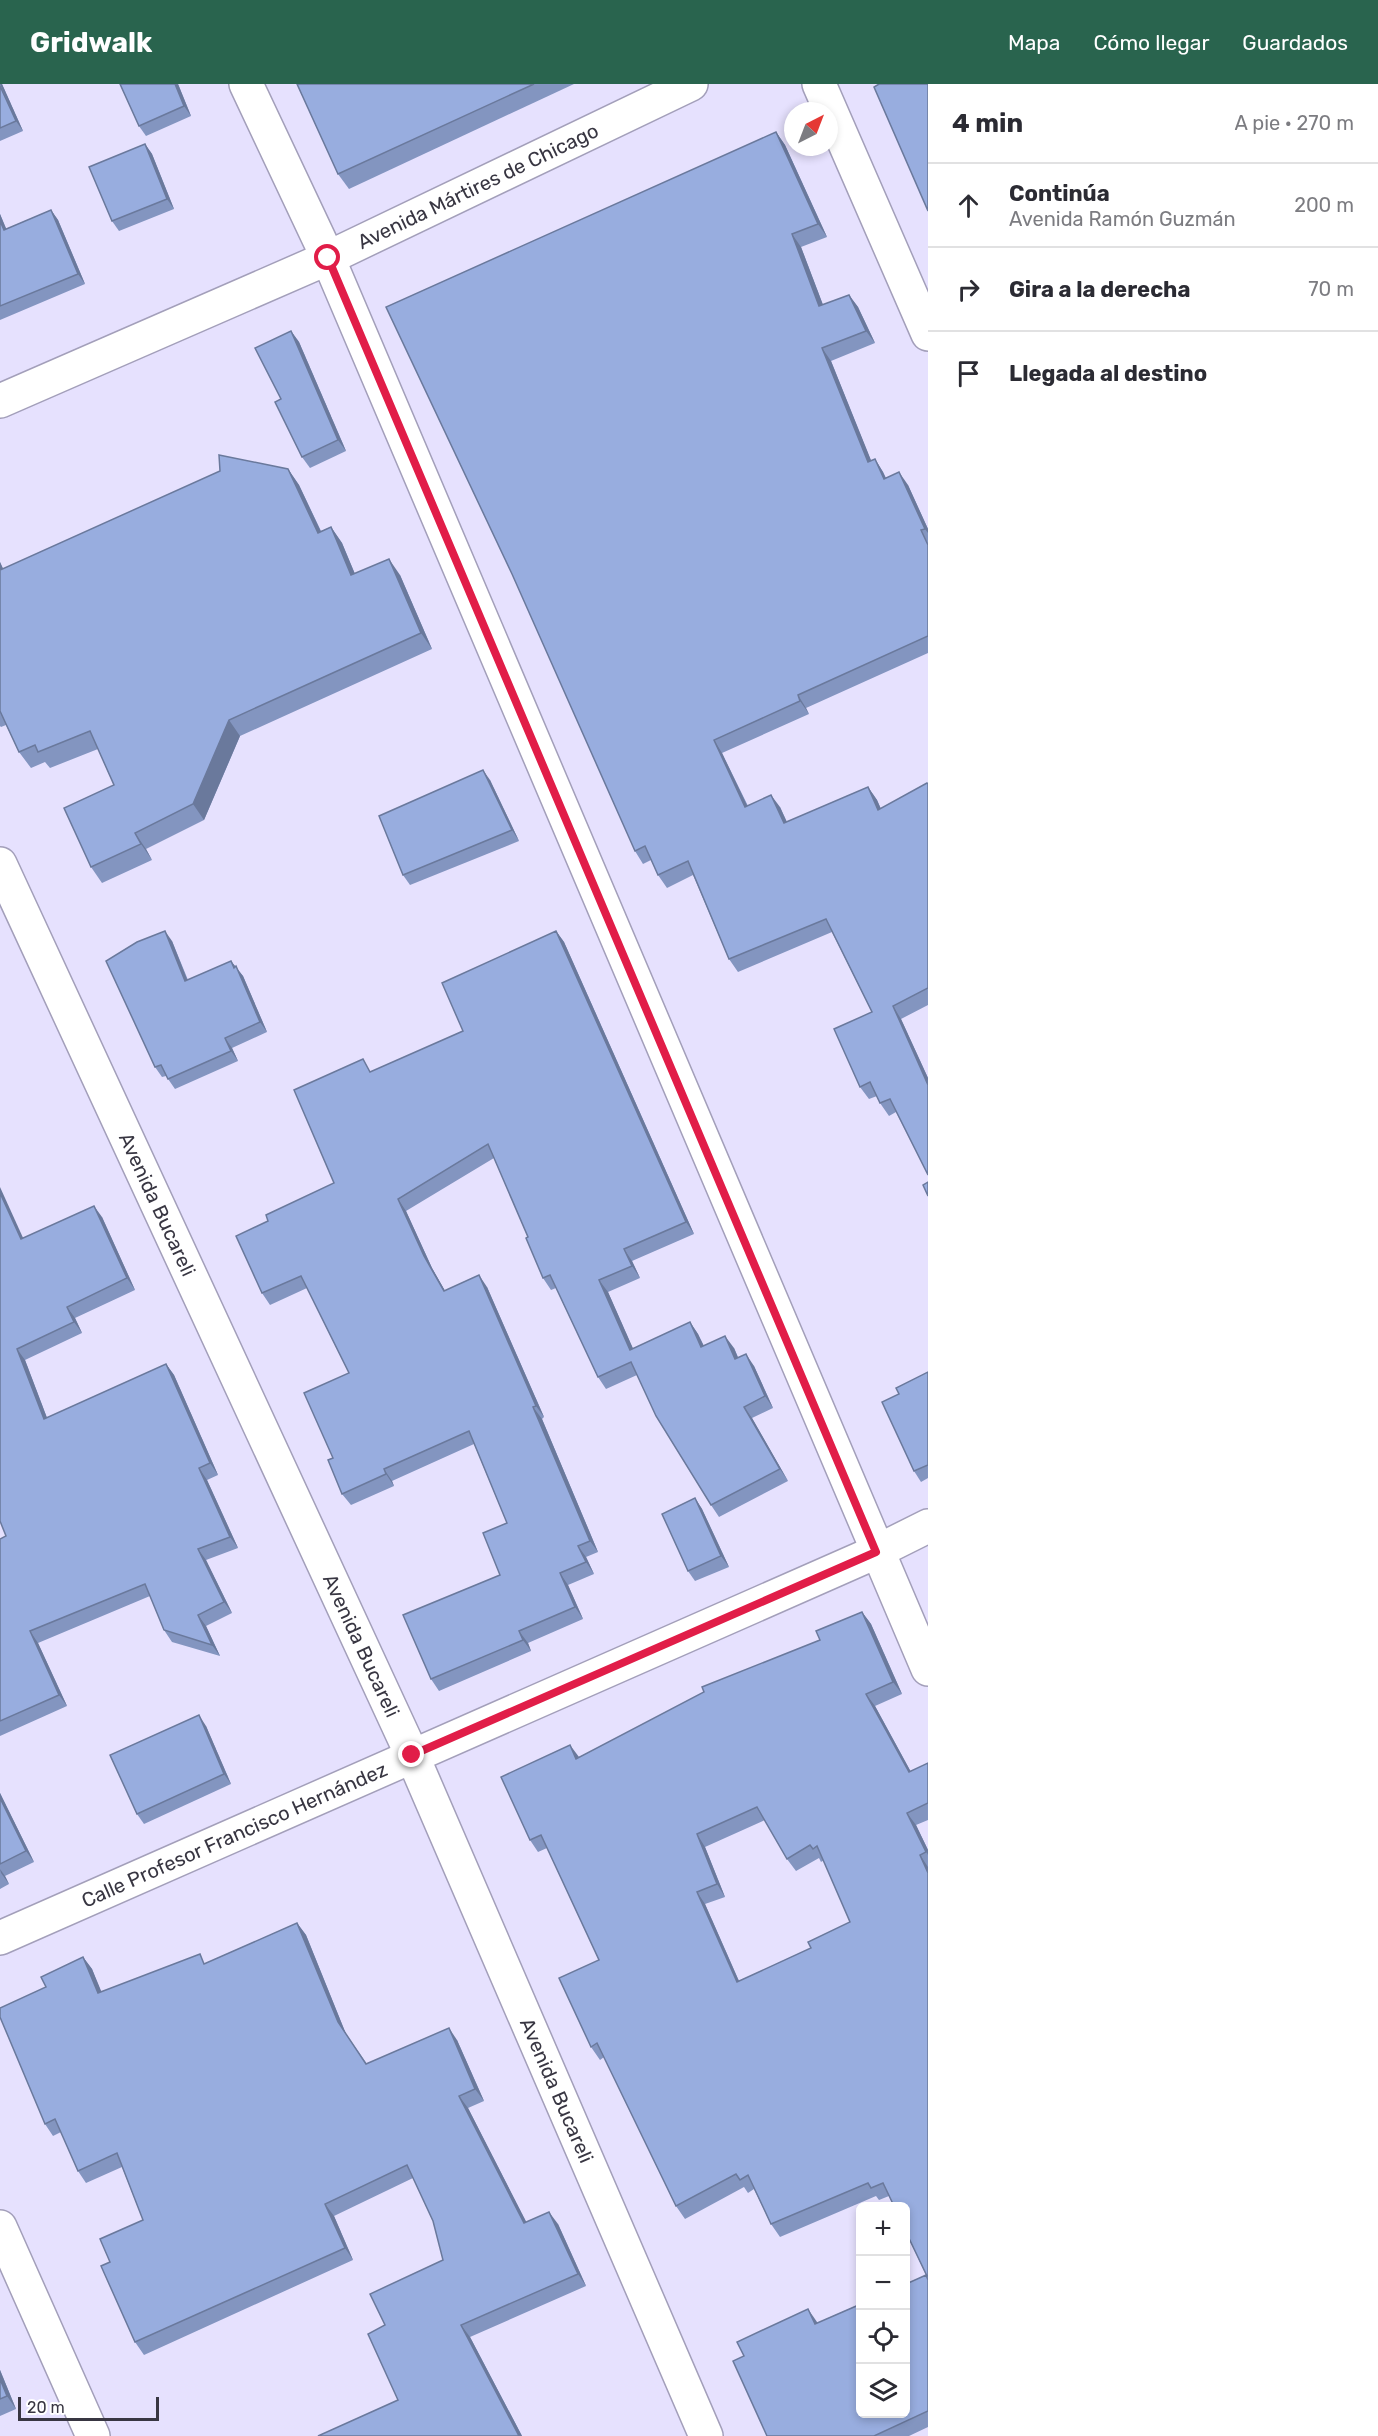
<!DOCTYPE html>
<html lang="es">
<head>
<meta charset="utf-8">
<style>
  :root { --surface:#fff; --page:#f2f2f3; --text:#2b2b33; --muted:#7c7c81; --line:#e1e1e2; --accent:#29644e }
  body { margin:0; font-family:Rubik,sans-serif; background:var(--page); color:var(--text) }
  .controls { position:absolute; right:18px; bottom:18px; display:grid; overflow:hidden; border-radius:9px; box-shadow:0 3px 9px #0003 }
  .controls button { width:54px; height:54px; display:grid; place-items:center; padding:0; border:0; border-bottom:2px solid var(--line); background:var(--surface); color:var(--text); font:30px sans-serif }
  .compass { position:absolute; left:784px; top:18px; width:54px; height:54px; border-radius:50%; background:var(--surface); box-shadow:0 3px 9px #0003; rotate:42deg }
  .scale { position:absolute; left:18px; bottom:15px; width:141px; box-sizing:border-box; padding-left:6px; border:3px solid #383642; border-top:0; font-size:16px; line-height:21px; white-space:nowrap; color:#383642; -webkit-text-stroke:4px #fff; paint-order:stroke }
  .stop { position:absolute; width:18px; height:18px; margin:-14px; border:4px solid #e11d48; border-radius:50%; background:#fff }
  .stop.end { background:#e11d48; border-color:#fff; box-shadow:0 2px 6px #0008 }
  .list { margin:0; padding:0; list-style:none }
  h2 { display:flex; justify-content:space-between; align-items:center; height:78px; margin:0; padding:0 24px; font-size:26px }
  h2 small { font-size:20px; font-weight:400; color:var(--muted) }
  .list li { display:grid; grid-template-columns:39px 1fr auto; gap:18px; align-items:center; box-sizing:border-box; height:84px; padding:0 24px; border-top:2px solid var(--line) }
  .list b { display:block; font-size:22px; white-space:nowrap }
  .list p { margin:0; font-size:20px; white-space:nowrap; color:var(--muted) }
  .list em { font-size:20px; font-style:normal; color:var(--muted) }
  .icon { flex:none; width:33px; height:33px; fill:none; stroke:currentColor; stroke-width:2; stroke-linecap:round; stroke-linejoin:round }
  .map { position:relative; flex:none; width:928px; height:2352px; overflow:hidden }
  header { display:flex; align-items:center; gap:36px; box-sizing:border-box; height:84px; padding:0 30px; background:var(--accent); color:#fff }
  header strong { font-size:28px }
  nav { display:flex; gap:33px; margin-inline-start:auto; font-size:21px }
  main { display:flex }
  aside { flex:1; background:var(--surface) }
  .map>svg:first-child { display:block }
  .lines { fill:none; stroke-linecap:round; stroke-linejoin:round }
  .minor-casing { stroke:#a39fba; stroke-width:36 }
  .minor { stroke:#fff; stroke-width:33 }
  .wall { fill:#8395c0; fill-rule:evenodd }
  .shaded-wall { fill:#6a799c }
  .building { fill:#98addf; stroke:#6a799c; stroke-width:1.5; fill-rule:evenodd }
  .route { stroke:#e11d48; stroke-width:8 }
  .labels { text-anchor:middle; stroke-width:5; stroke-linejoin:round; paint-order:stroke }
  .street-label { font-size:20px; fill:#383642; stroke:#fff }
</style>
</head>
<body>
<header>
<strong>Gridwalk</strong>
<nav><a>Mapa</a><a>Cómo llegar</a><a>Guardados</a></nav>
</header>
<main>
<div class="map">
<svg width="928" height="2352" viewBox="0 0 928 2352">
  <rect width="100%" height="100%" fill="#e6e1fe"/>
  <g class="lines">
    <defs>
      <g id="minor">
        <path d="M 246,0 L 328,174 L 928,1585"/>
        <path d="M 819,0 L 928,250"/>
        <path id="s1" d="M 0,317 L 328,174 L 691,0"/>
        <path id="s2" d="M 0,780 L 412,1671 L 706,2352"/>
        <path id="s3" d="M 0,1854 L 876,1468 L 928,1442"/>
        <path d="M 0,2143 L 93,2352"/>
      </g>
    </defs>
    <use href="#minor" class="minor-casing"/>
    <use href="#minor" class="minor"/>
  </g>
  <g class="wall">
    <path d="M 0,0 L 2,0 L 23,47 L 0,57 Z"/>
    <path d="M 178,0 L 191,32 L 146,52 L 139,42 Z"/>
    <path d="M 297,0 L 574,0 L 349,105 L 338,90 Z"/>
    <path d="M 776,48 L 785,61 L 827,153 L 801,163 L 823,221 L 849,211 L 858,223 L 875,259 L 831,277 L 871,377 L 875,375 L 883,388 L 886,394 L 908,401 L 928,445 L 928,569 L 806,624 L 809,630 L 722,669 L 748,722 L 780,723 L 787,738 L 868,703 L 877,716 L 881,725 L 928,700 L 928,921 L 901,935 L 928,994 L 928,1091 L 896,1028 L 889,1032 L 880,1019 L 877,1012 L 869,1015 L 860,1003 L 872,928 L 832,848 L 738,888 L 729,875 L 693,791 L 667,804 L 658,791 L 651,776 L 643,780 L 635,767 Z"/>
    <path d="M 145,60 L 152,70 L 174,125 L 119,147 L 112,137 Z"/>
    <path d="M 51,126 L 58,136 L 85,200 L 0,236 L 0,130 L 6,145 Z"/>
    <path d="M 291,247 L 299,258 L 346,367 L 310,384 L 302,373 L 281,315 Z"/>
    <path d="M 288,385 L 299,401 L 321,447 L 331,443 L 342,459 L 355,490 L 400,491 L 432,565 L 240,652 L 204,736 L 146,765 L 152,776 L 102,799 L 91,783 L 114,701 L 98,665 L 50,684 L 45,678 L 31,684 L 19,668 L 6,641 L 1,643 L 0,642 L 0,478 L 3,485 Z"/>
    <path d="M 490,696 L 519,757 L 410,801 L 403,791 Z"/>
    <path d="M 556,847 L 564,858 L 694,1150 L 632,1177 L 640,1194 L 608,1208 L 633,1265 L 690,1238 L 698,1250 L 704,1262 L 734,1264 L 738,1273 L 754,1282 L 773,1324 L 752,1334 L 788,1397 L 719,1433 L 711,1421 L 637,1291 L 606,1305 L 598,1293 L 556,1204 L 551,1206 L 543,1194 L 528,1153 L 494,1074 L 406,1127 L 432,1184 L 445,1207 L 487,1203 L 544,1333 L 542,1335 L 598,1468 L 586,1473 L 594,1490 L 568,1501 L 583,1535 L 528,1559 L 531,1567 L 439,1607 L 431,1595 L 500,1491 L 507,1439 L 474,1360 L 392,1397 L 394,1402 L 351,1421 L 342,1410 L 333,1374 L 349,1289 L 307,1204 L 270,1221 L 262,1209 L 268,1137 L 334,1099 L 372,988 L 463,947 Z"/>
    <path d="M 172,857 L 188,896 L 231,877 L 243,892 L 267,948 L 232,964 L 238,977 L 175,1005 L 166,992 L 162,993 L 155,983 Z"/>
    <path d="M 102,1133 L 135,1206 L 75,1234 L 82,1249 L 25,1276 L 47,1334 L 166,1280 L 174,1291 L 218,1391 L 207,1396 L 238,1464 L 206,1476 L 232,1529 L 206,1542 L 220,1572 L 172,1558 L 164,1546 L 150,1512 L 38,1559 L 67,1622 L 0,1652 L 0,1455 L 6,1452 L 24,1154 Z"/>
    <path d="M 928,1288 L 928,1394 L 921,1398 L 914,1387 L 899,1310 Z"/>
    <path d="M 695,1414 L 702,1425 L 729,1483 L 695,1497 L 688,1487 Z"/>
    <path d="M 862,1528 L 871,1540 L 902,1610 L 875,1622 L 911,1688 L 928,1679 L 928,1736 L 916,1741 L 928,1766 L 928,2343 L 909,2352 L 767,2352 L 817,2239 L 926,2191 L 889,2112 L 879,2116 L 876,2112 L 780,2153 L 771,2140 L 754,2105 L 748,2109 L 744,2103 L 685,2135 L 676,2122 L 604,1973 L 600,1976 L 591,1963 L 599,1876 L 547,1764 L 538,1768 L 530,1756 L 579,1673 L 820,1556 ZM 765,1736 L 787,1775 L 796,1787 L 819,1774 L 821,1778 L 824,1776 L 850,1838 L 811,1864 L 739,1897 L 705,1820 L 725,1813 L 705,1763 Z"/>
    <path d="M 206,1642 L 231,1700 L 144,1740 L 137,1730 Z"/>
    <path d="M 0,1709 L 34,1778 L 5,1792 L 9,1800 L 0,1805 Z"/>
    <path d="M 297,1839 L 306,1851 L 346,1950 L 367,1980 L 457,1956 L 484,2017 L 468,2024 L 526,2138 L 558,2140 L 586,2202 L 470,2253 L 522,2352 L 318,2352 L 398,2316 L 385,2241 L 443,2176 L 433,2137 L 413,2094 L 334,2132 L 353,2176 L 144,2271 L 135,2258 L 110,2178 L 143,2136 L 122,2083 L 86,2099 L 78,2087 L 61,2048 L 53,2052 L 45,2040 L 46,1903 L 83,1873 L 92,1885 L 101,1908 L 206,1879 Z"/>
    <path d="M 0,2286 L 16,2325 L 0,2332 Z"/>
  </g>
  <g class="shaded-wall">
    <path d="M 0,0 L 2,0 L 23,47 L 16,37 Z"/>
    <path d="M 175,0 L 178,0 L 191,32 L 184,22 Z"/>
    <path d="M 776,48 L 785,61 L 827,153 L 818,140 Z"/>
    <path d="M 145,60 L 152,70 L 174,125 L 167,115 Z"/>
    <path d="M 51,126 L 58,136 L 85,200 L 78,190 Z"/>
    <path d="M 0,130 L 11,156 L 4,146 L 0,137 Z"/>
    <path d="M 792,150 L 801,163 L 828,234 L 819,222 Z"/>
    <path d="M 849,211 L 858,223 L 875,259 L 866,247 Z"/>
    <path d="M 291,247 L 299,258 L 346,367 L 338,356 Z"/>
    <path d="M 822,264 L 831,277 L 877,391 L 868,378 Z"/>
    <path d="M 875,375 L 883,388 L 892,408 L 884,395 Z"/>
    <path d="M 288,385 L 299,401 L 329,465 L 318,449 Z"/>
    <path d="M 899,388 L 908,401 L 928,445 L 928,449 L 925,445 Z"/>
    <path d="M 331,443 L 342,459 L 362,507 L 351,491 Z"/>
    <path d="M 389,475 L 400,491 L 432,565 L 421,549 Z"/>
    <path d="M 0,478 L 11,502 L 0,487 Z"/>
    <path d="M 798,611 L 806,624 L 809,630 L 800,617 Z"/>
    <path d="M 229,636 L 240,652 L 204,736 L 193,720 Z"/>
    <path d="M 714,656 L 722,669 L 754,736 L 745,723 Z"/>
    <path d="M 483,686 L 490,696 L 519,757 L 512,746 Z"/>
    <path d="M 868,703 L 877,716 L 887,739 L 878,726 Z"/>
    <path d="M 771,711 L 780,723 L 793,752 L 784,739 Z"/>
    <path d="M 135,749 L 146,765 L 152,776 L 141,760 Z"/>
    <path d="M 165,847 L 172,857 L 192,908 L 185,897 Z"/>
    <path d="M 556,847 L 564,858 L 694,1150 L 686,1138 Z"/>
    <path d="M 231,877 L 243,892 L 267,948 L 260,938 Z"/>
    <path d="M 893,922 L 901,935 L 928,994 L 928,1001 Z"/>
    <path d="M 225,954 L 232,964 L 238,977 L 231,967 Z"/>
    <path d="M 0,1103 L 29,1167 L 21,1155 L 0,1109 Z"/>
    <path d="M 398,1115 L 406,1127 L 432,1184 L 452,1219 L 444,1207 L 424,1172 Z"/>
    <path d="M 94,1122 L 102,1133 L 135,1206 L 127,1194 Z"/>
    <path d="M 624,1165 L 632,1177 L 640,1194 L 632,1182 Z"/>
    <path d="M 479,1191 L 487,1203 L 544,1333 L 536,1322 Z"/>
    <path d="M 599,1196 L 608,1208 L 639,1278 L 630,1266 Z"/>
    <path d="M 67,1223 L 75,1234 L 82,1249 L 74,1238 Z"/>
    <path d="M 690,1238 L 698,1250 L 710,1275 L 701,1263 Z"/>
    <path d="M 725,1252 L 734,1264 L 743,1286 L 735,1275 Z"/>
    <path d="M 17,1265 L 25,1276 L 52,1347 L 44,1335 Z"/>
    <path d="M 746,1270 L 754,1282 L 773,1324 L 765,1312 Z"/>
    <path d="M 166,1280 L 174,1291 L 218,1391 L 210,1379 Z"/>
    <path d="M 533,1323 L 542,1335 L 598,1468 L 590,1457 Z"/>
    <path d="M 744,1323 L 752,1334 L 788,1397 L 780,1385 Z"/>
    <path d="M 199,1384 L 207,1396 L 238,1464 L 230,1453 Z"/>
    <path d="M 384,1385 L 392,1397 L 394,1402 L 386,1390 Z"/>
    <path d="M 695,1414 L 702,1425 L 729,1483 L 721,1472 Z"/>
    <path d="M 578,1462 L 586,1473 L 594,1490 L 586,1478 Z"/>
    <path d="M 198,1465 L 206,1476 L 232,1529 L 224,1518 Z"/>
    <path d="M 560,1489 L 568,1501 L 583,1535 L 575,1523 Z"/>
    <path d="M 862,1528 L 871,1540 L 902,1610 L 893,1598 Z"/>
    <path d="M 198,1531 L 206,1542 L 220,1572 L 212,1561 Z"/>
    <path d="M 30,1547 L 38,1559 L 67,1622 L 59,1611 Z"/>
    <path d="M 519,1547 L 528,1559 L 531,1567 L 523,1556 Z"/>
    <path d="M 866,1610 L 875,1622 L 918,1701 L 909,1688 Z"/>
    <path d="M 199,1631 L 206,1642 L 231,1700 L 224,1690 Z"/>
    <path d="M 570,1661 L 579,1673 L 576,1675 Z"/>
    <path d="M 0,1709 L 34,1778 L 26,1767 L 0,1714 Z"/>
    <path d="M 907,1729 L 916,1741 L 928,1766 L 928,1771 Z"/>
    <path d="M 697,1750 L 705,1763 L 725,1813 L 717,1800 Z"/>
    <path d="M 920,1771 L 928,1783 L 928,1789 Z"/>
    <path d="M 0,1785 L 5,1792 L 9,1800 L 1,1789 Z"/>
    <path d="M 697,1808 L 705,1820 L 745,1911 L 737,1898 Z"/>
    <path d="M 297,1839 L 306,1851 L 346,1950 L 338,1938 Z"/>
    <path d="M 83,1873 L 92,1885 L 107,1921 L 98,1909 Z"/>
    <path d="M 449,1944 L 457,1956 L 484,2017 L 475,2005 Z"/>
    <path d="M 459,2012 L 468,2024 L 533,2151 L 524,2139 Z"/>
    <path d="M 325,2120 L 334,2132 L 353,2176 L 345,2164 Z"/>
    <path d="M 549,2128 L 558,2140 L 586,2202 L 578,2190 Z"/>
    <path d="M 808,2225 L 817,2238 L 824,2253 L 815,2240 Z"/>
    <path d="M 461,2241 L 470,2253 L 522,2352 L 519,2352 Z"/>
    <path d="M 0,2286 L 16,2325 L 7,2312 L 0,2295 Z"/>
  </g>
  <g class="building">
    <path d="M 120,0 L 175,0 L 184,22 L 139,42 Z"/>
    <path d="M 297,0 L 534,0 L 338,90 Z"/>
    <path d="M 879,0 L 928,0 L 928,127 L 874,3 Z"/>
    <path d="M 0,2 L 16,37 L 0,44 Z"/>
    <path d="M 776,48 L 818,140 L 792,150 L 819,222 L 849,211 L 866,247 L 822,264 L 868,378 L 875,375 L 884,395 L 899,388 L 925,445 L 921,446 L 928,461 L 928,552 L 798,611 L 800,617 L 714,656 L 745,723 L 771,711 L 784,739 L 868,703 L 878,726 L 927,699 L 928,700 L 928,904 L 893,922 L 928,1001 L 928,1091 L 890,1015 L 880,1019 L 870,998 L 860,1003 L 834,945 L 872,928 L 826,835 L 729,875 L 688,777 L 658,791 L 645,762 L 635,767 L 512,490 L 386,223 Z"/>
    <path d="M 145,60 L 167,115 L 112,137 L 89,83 Z"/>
    <path d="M 51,126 L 78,190 L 0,222 L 0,137 L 4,146 Z"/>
    <path d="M 291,247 L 338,356 L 302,373 L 275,318 L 281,315 L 255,264 Z"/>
    <path d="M 219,371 L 288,385 L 318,449 L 331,443 L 351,491 L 389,475 L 421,549 L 229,636 L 193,720 L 135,749 L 141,760 L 91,783 L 64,724 L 114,701 L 90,647 L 38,668 L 35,661 L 19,668 L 0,627 L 0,486 L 220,387 Z"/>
    <path d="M 483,686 L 512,746 L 403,791 L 379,732 Z"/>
    <path d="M 165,847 L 185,897 L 231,877 L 234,884 L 236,882 L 260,938 L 225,954 L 231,967 L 168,995 L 161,981 L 155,983 L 106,877 L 137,858 Z"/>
    <path d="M 556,847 L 686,1138 L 624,1165 L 632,1182 L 599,1196 L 630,1266 L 690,1238 L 701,1263 L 725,1252 L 735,1275 L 746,1270 L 765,1312 L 744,1323 L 780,1385 L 711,1421 L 656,1332 L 631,1278 L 598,1293 L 550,1191 L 543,1194 L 526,1154 L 528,1153 L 488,1060 L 398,1115 L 424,1172 L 444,1207 L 479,1191 L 536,1322 L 533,1323 L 590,1457 L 578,1462 L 586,1478 L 560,1489 L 575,1523 L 519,1547 L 523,1556 L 431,1595 L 403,1531 L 500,1491 L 483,1449 L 507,1439 L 469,1347 L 384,1385 L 386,1390 L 342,1410 L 328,1376 L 333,1374 L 304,1309 L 349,1289 L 301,1192 L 262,1209 L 236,1152 L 268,1137 L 266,1131 L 334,1099 L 294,1006 L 363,975 L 370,988 L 463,947 L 442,899 Z"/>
    <path d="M 928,1098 L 928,1112 L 923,1101 Z"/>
    <path d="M 0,1109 L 21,1155 L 94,1122 L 127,1194 L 67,1223 L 74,1238 L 17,1265 L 44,1335 L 166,1280 L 210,1379 L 199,1384 L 230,1453 L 198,1465 L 224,1518 L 198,1531 L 212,1561 L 164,1546 L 145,1500 L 30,1547 L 59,1611 L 0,1637 L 0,1455 L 6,1452 L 0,1437 Z"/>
    <path d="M 928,1288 L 928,1381 L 914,1387 L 882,1318 L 899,1310 L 896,1304 Z"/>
    <path d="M 695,1414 L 721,1472 L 688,1487 L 662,1430 Z"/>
    <path d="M 862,1528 L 893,1598 L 866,1610 L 909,1688 L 928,1679 L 928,1719 L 907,1729 L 926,1768 L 920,1771 L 928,1789 L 928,2192 L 927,2192 L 906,2148 L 906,2122 L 894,2122 L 883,2099 L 871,2104 L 868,2099 L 771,2140 L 748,2091 L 740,2096 L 736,2090 L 676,2122 L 597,1959 L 591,1963 L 559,1894 L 599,1876 L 541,1751 L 530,1756 L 501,1693 L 570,1661 L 576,1675 L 704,1608 L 702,1603 L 820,1556 L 816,1547 ZM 757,1723 L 787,1775 L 810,1761 L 813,1765 L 817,1762 L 850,1838 L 808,1858 L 811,1864 L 737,1898 L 697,1808 L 717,1800 L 697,1750 Z"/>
    <path d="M 199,1631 L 224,1690 L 137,1730 L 110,1671 Z"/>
    <path d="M 0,1714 L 26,1767 L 0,1780 Z"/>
    <path d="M 297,1839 L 338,1938 L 366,1980 L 449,1944 L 475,2005 L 459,2012 L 524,2139 L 549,2128 L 578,2190 L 461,2241 L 519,2352 L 318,2352 L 398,2316 L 368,2250 L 385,2241 L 370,2210 L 443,2176 L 433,2137 L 407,2081 L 325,2120 L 345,2164 L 135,2258 L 101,2182 L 110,2178 L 100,2155 L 143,2136 L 117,2069 L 78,2087 L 55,2035 L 45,2040 L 0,1933 L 0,1924 L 46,1903 L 41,1893 L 83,1873 L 98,1909 L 200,1870 L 204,1880 Z"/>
    <path d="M 926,2191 L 928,2196 L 928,2327 L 874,2352 L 767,2352 L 733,2277 L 744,2272 L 737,2258 L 808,2225 L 815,2240 L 861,2220 L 861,2330 L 906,2330 L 906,2200 Z"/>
    <path d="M 0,2295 L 7,2312 L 0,2315 Z"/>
  </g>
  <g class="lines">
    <path class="route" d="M 328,174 L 876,1468 L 412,1671"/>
  </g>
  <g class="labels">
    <g class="street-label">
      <text dy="7" stroke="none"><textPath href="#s1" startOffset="524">Avenida Mártires de Chicago</textPath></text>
      <text dy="7" stroke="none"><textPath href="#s2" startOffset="375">Avenida Bucareli</textPath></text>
      <text dy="7" stroke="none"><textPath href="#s2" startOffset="861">Avenida Bucareli</textPath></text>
      <text dy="7" stroke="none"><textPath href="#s3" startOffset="256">Calle Profesor Francisco Hernández</textPath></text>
      <text dy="7" stroke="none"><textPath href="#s2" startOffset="1347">Avenida Bucareli</textPath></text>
    </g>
  </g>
</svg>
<div class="controls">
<button>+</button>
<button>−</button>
<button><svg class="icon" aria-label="locate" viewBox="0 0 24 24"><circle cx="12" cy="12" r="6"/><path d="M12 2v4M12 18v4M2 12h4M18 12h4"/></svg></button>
<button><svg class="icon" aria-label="layers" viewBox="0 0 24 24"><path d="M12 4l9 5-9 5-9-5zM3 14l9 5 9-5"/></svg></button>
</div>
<svg class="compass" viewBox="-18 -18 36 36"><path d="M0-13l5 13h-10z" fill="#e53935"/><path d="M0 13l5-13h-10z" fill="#7c7c81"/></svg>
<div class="scale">20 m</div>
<div class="stop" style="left:328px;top:174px"></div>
<div class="stop end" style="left:412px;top:1671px"></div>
</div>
<aside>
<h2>4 min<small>A pie · 270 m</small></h2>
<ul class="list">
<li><svg class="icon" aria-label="ahead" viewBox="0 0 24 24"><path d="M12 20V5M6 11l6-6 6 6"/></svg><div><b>Continúa</b><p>Avenida Ramón Guzmán</p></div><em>200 m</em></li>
<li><svg class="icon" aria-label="right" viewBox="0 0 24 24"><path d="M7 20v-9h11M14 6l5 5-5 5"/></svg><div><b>Gira a la derecha</b></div><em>70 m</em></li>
<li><svg class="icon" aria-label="arrive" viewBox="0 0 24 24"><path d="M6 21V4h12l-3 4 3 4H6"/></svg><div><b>Llegada al destino</b></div></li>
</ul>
</aside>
</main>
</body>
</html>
